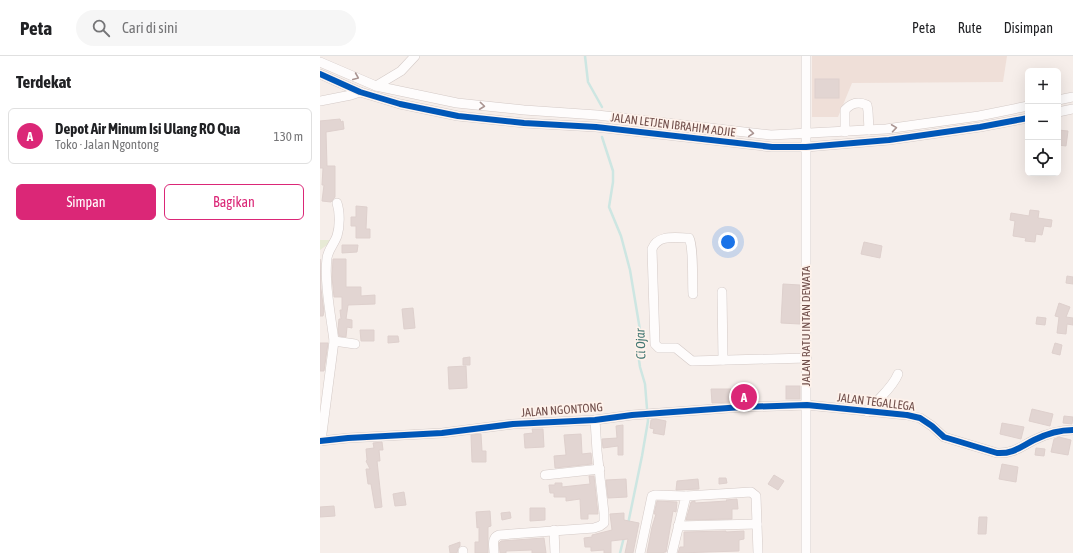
<!DOCTYPE html>
<html lang="id">
<head>
<meta charset="utf-8">
<style>
  :root { --surface:#fff; --page:#f6f6f6; --text:#202124; --muted:#757577; --line:#e0e0e0; --accent:#db2777 }
  body { margin:0; font-family:"Asap Condensed",sans-serif; background:var(--page); color:var(--text) }
  .controls { position:absolute; right:12px; top:12px; display:grid; overflow:hidden; border-radius:6px; box-shadow:0 4px 16px #0002 }
  .controls button { width:36px; height:36px; display:grid; place-items:center; padding:0; border:0; border-bottom:1px solid var(--line); background:var(--surface); color:var(--text); font:20px sans-serif }
  .you { position:absolute; left:408px; top:186px; width:14px; height:14px; margin:-10px; border:3px solid #fff; border-radius:50%; background:#1a73e8; box-shadow:0 0 0 6px #1a73e833 }
  .badge { display:grid; place-items:center; width:26px; height:26px; border-radius:50%; background:var(--accent); color:#fff; font-size:13px; font-weight:700 }
  .pin { position:absolute; translate:-50% -50%; border:2px solid #fff; box-shadow:0 1px 4px #0006 }
  .list { margin:0; padding:0; list-style:none }
  h2 { display:flex; justify-content:space-between; align-items:center; height:52px; margin:0; padding:0 16px; font-size:17px }
  h2 small { font-size:13px; font-weight:400; color:var(--muted) }
  .list li { display:grid; grid-template-columns:26px 1fr auto; gap:12px; align-items:center; box-sizing:border-box; height:56px; margin:0 8px 8px; padding:0 8px; border:1px solid var(--line); border-radius:6px }
  .list b { display:block; font-size:15px; white-space:nowrap }
  .list p { margin:0; font-size:13px; white-space:nowrap; color:var(--muted) }
  .list em { font-size:13px; font-style:normal; color:var(--muted) }
  .actions { display:flex; gap:8px; padding:12px 16px }
  .actions a { flex:1; padding:9px 0; border:1px solid var(--accent); border-radius:6px; text-align:center; font-size:14px; color:var(--accent) }
  .actions .main { background:var(--accent); color:#fff }
  .icon { flex:none; width:22px; height:22px; fill:none; stroke:currentColor; stroke-width:2; stroke-linecap:round; stroke-linejoin:round }
  .map { position:relative; flex:none; width:753px; height:497px; overflow:hidden }
  header { display:flex; align-items:center; gap:24px; box-sizing:border-box; height:56px; padding:0 20px; background:var(--surface); border-bottom:1px solid var(--line) }
  header strong { font-size:19px }
  nav { display:flex; gap:22px; margin-inline-start:auto; font-size:14px }
  .search { width:280px; height:36px; background:var(--page); display:flex; align-items:center; gap:10px; box-sizing:border-box; padding:0 14px; border-radius:22px; color:var(--muted); font-size:15px }
  main { display:flex }
  aside { flex:1; background:var(--surface) }
  .map>svg:first-child { display:block }
  .residential { fill:#efdfd8 }
  .green { fill:#e7ead5 }
  .lines { fill:none; stroke-linecap:round; stroke-linejoin:round }
  .stream { stroke:#cde6e2; stroke-width:2.5 }
  .building { fill:#e2d5d2; stroke:#ded0cd }
  .minor-casing { stroke:#d4cac7; stroke-width:10 }
  .minor { stroke:#fefcfc; stroke-width:9 }
  .cycleway-casing { stroke:#fef2eb; stroke-width:8 }
  .cycleway { stroke:#0057b8; stroke-width:6 }
  .oneway { stroke:#aa9592 }
  .labels { text-anchor:middle; stroke-width:3.5; stroke-linejoin:round; paint-order:stroke }
  .street-label { font-size:12px; fill:#72504c; stroke:#fef2eb }
  .water-label { font-size:13px; font-style:italic; fill:#417672; stroke:#fef2eb }
</style>
</head>
<body>
<header>
<strong>Peta</strong>
<div class="search"><svg class="icon" aria-label="search" viewBox="0 0 24 24"><circle cx="10" cy="10" r="6"/><path d="M15 15l6 6"/></svg>Cari di sini</div>
<nav><a>Peta</a><a>Rute</a><a>Disimpan</a></nav>
</header>
<main>
<aside>
<h2>Terdekat<small></small></h2>
<ul class="list">
<li><span class="badge">A</span><div><b>Depot Air Minum Isi Ulang RO Qua</b><p>Toko · Jalan Ngontong</p></div><em>130 m</em></li>
</ul>
<div class="actions"><a class="main">Simpan</a><a>Bagikan</a></div>
</aside>
<div class="map">
<svg width="753" height="497" viewBox="0 0 753 497">
  <rect width="100%" height="100%" fill="#f6eeea"/>
  <path class="residential" d="M 492,0 L 687,0 L 683,26 L 532,27 L 518,61 L 492,61 Z"/>
  <path class="green" d="M 0,184 L 14,184 L 0,194 Z"/>
  <g class="lines">
    <g class="stream">
      <path d="M 265,0 L 268,26 L 282,51"/>
      <path d="M 282,81 L 293,115 L 293,126 L 289,151 L 301,180 L 310,214 L 321,280 L 319,304 L 320,311 L 325,328 L 328,365 L 322,400 L 308,468"/>
      <path d="M 300,497 L 304,481"/>
    </g>
  </g>
  <g class="building">
    <rect x="495" y="23" width="24" height="19"/>
    <path d="M 20,63 L 21,66 L 23,65 L 24,73 L 6,76 L 7,110 L 15,110 L 15,141 L 11,146 L 2,145 L 4,129 L 2,129 L 3,112 L 0,112 L 0,65 Z"/>
    <path d="M 738,74 L 748,75 L 746,90 L 738,89 Z"/>
    <path d="M 36,150 L 47,151 L 46,173 L 50,173 L 50,182 L 36,182 L 36,170 L 31,170 L 31,161 L 36,161 Z"/>
    <path d="M 710,154 L 719,155 L 718,162 L 732,164 L 731,171 L 724,170 L 722,179 L 716,178 L 715,186 L 705,185 L 706,182 L 693,180 L 695,165 L 690,164 L 691,157 L 709,160 Z"/>
    <path d="M 544,186 L 562,190 L 560,202 L 541,198 Z"/>
    <path d="M 22,189 L 38,189 L 37,196 L 22,197 Z"/>
    <path d="M 0,203 L 1,233 L 4,256 L 3,260 L 0,260 Z"/>
    <path d="M 13,203 L 26,203 L 26,231 L 41,231 L 41,240 L 55,239 L 55,248 L 28,249 L 26,263 L 32,264 L 32,272 L 27,271 L 26,281 L 19,280 L 18,273 L 19,263 L 21,263 L 20,254 L 22,254 L 22,241 L 14,241 L 12,221 Z"/>
    <path d="M 747,220 L 753,221 L 753,228 L 746,227 Z"/>
    <path d="M 463,228 L 480,229 L 480,268 L 461,267 Z"/>
    <path d="M 739,247 L 750,251 L 746,261 L 753,262 L 753,269 L 747,268 L 746,278 L 737,277 L 739,261 L 735,260 Z"/>
    <path d="M 93,252 L 95,272 L 84,273 L 82,253 Z"/>
    <path d="M 717,261 L 726,262 L 725,269 L 716,268 Z"/>
    <path d="M 40,274 L 54,274 L 54,285 L 41,285 Z"/>
    <path d="M 68,280 L 78,280 L 79,286 L 68,287 Z"/>
    <path d="M 0,287 L 8,287 L 4,315 L 0,315 Z"/>
    <path d="M 735,287 L 742,289 L 740,299 L 732,297 Z"/>
    <path d="M 150,301 L 150,309 L 143,309 L 143,302 Z"/>
    <path d="M 146,310 L 147,332 L 129,333 L 128,311 Z"/>
    <rect x="466" y="330" width="14" height="13"/>
    <path d="M 391,333 L 411,333 L 412,346 L 392,347 Z"/>
    <path d="M 712,353 L 733,358 L 730,370 L 709,365 Z"/>
    <path d="M 744,360 L 753,361 L 752,368 L 743,367 Z"/>
    <path d="M 336,363 L 346,365 L 344,379 L 333,377 L 334,373 L 330,372 L 331,364 Z"/>
    <path d="M 682,367 L 704,371 L 701,383 L 680,378 Z"/>
    <path d="M 303,369 L 303,399 L 298,399 L 298,390 L 283,392 L 282,383 L 297,382 L 296,370 Z"/>
    <path d="M 212,373 L 223,373 L 224,391 L 205,392 L 204,378 L 213,377 Z"/>
    <path d="M 161,378 L 162,395 L 166,395 L 166,406 L 152,406 L 151,379 Z"/>
    <path d="M 261,378 L 262,398 L 271,397 L 272,408 L 235,412 L 234,400 L 246,399 L 244,379 Z"/>
    <path d="M 739,381 L 751,384 L 748,399 L 731,396 L 734,383 Z"/>
    <path d="M 62,386 L 63,394 L 59,394 L 60,405 L 57,405 L 62,451 L 55,452 L 51,428 L 48,428 L 46,413 L 50,413 L 46,405 L 47,404 L 46,393 L 54,392 L 53,387 Z"/>
    <path d="M 716,392 L 725,393 L 724,400 L 715,399 Z"/>
    <path d="M 682,408 L 698,411 L 696,426 L 679,423 Z"/>
    <path d="M 454,419 L 464,425 L 458,434 L 448,428 Z"/>
    <path d="M 269,420 L 274,420 L 278,458 L 268,458 L 268,463 L 261,463 L 260,443 L 246,445 L 246,441 L 234,441 L 234,437 L 230,437 L 229,429 L 235,429 L 235,427 L 242,427 L 242,431 L 270,428 Z"/>
    <path d="M 399,422 L 406,422 L 407,427 L 399,428 Z"/>
    <path d="M 306,423 L 307,441 L 288,442 L 286,424 Z"/>
    <path d="M 378,423 L 379,433 L 356,434 L 357,425 Z"/>
    <path d="M 84,436 L 86,449 L 75,450 L 73,438 Z"/>
    <path d="M 417,443 L 418,453 L 412,453 L 412,463 L 366,464 L 371,446 L 375,445 L 375,447 L 407,445 L 406,444 Z"/>
    <path d="M 337,445 L 357,446 L 356,456 L 353,455 L 346,496 L 344,496 L 344,497 L 327,497 L 332,471 L 336,458 L 334,458 Z"/>
    <path d="M 14,450 L 15,460 L 0,461 L 0,451 Z"/>
    <path d="M 210,452 L 225,452 L 225,464 L 210,465 Z"/>
    <path d="M 170,455 L 171,470 L 168,471 L 168,497 L 155,497 L 155,486 L 159,486 L 159,471 L 157,472 L 156,456 Z"/>
    <path d="M 190,456 L 191,462 L 182,464 L 181,457 Z"/>
    <path d="M 304,457 L 304,464 L 319,467 L 313,497 L 305,497 L 308,483 L 291,485 L 291,497 L 284,497 L 284,494 L 271,495 L 271,491 L 265,491 L 264,482 L 272,481 L 272,479 L 292,474 L 290,458 Z"/>
    <path d="M 659,461 L 667,461 L 666,478 L 658,478 Z"/>
    <path d="M 406,475 L 406,476 L 424,475 L 424,483 L 419,484 L 419,495 L 358,497 L 360,491 L 364,491 L 364,476 Z"/>
    <path d="M 224,482 L 226,497 L 212,497 L 212,494 L 186,495 L 186,497 L 180,497 L 179,487 L 181,485 Z"/>
    <path d="M 140,486 L 140,490 L 138,492 L 137,497 L 130,497 L 129,490 Z"/>
  </g>
  <g class="lines">
    <defs>
      <g id="minor">
        <path d="M 0,6 L 56,30 L 137,47 L 204,54 L 277,59 L 451,79 L 566,73 L 659,60 L 708,50"/>
        <path d="M 0,18 L 40,36 L 80,48 L 138,60 L 204,67 L 276,71 L 452,91 L 486,91 L 569,84 L 660,71 L 708,62"/>
        <path d="M 56,30 L 81,15 L 95,0"/>
        <path d="M 738,44 L 753,41"/>
        <path d="M 0,45 L 31,39 L 40,36"/>
        <path d="M 738,56 L 753,53"/>
        <path d="M 525,76 L 525,54 C 531,47 538,45 547,49 L 548,55 L 549,74"/>
        <path d="M 402,236 L 403,304"/>
        <path d="M 373,238 C 372,227 374,191 369,182 C 356,182 338,178 332,193 L 335,288 L 339,292 L 356,292 L 372,305 L 487,302"/>
        <path d="M 14,285 C 11,261 4,225 7,202 C 8,194 14,188 17,180 C 20,170 20,156 17,147"/>
        <path d="M 548,356 C 558,342 572,333 578,318"/>
        <path d="M 0,385 L 28,382 L 122,377 L 193,368 L 275,364 L 312,359 L 422,351 L 487,349 L 587,359 L 600,362 L 612,370 L 624,381 L 677,397 C 693,398 700,391 714,384 C 726,378 739,374 753,374"/>
        <path d="M 1,385 L 14,285 L 35,288"/>
        <path d="M 225,419 L 280,413"/>
        <path d="M 366,440 L 431,436 L 436,440 L 438,497"/>
        <path d="M 358,470 L 437,468"/>
        <path d="M 234,474 L 235,497"/>
        <path d="M 143,497 L 143,495"/>
        <path d="M 174,497 C 174,490 171,482 179,479 L 274,472 L 280,470 L 284,467 L 284,457 L 277,395 L 275,364"/>
        <path d="M 320,497 L 332,440 L 335,439 L 366,440 L 352,497"/>
        <path d="M 486,497 L 486,0"/>
      </g>
    </defs>
    <use href="#minor" class="minor-casing"/>
    <use href="#minor" class="minor"/>
    <defs>
      <g id="cycleway">
        <path d="M 0,18 L 40,36 L 80,48 L 138,60 L 204,67 L 276,71 L 452,91 L 486,91 L 569,84 L 660,71 L 708,62"/>
        <path d="M 0,385 L 28,382 L 122,377 L 193,368 L 275,364 L 312,359 L 422,351 L 487,349 L 587,359 L 600,362 L 612,370 L 624,381 L 677,397 C 693,398 700,391 714,384 C 726,378 739,374 753,374"/>
      </g>
    </defs>
    <use href="#cycleway" class="cycleway-casing"/>
    <use href="#cycleway" class="cycleway"/>
  </g>
  <defs><path id="oneway-chevron" d="M-2-3.5L2.5 0L-2 3.5" fill="none" stroke-width="1.6" stroke-linecap="round" stroke-linejoin="round"/></defs>
  <g class="oneway">
    <use href="#oneway-chevron" transform="translate(36 21) rotate(23)"/>
    <use href="#oneway-chevron" transform="translate(162 50) rotate(6)"/>
    <use href="#oneway-chevron" transform="translate(574 72) rotate(-8)"/>
    <use href="#oneway-chevron" transform="translate(431 77) rotate(5)"/>
  </g>
  <g class="labels">
    <g class="street-label">
      <text transform="translate(353 69) rotate(7)" y="4">JALAN LETJEN IBRAHIM ADJIE</text>
      <text transform="translate(486 270) rotate(-90)" y="4">JALAN RATU INTAN DEWATA</text>
      <text transform="translate(556 346) rotate(7)" y="4">JALAN TEGALLEGA</text>
      <text transform="translate(242 354) rotate(-4)" y="4">JALAN NGONTONG</text>
    </g>
    <g class="water-label">
      <text transform="translate(320 288) rotate(-92)" y="5">Ci Ojar</text>
    </g>
  </g>
</svg>
<div class="controls">
<button>+</button>
<button>−</button>
<button><svg class="icon" aria-label="locate" viewBox="0 0 24 24"><circle cx="12" cy="12" r="6"/><path d="M12 2v4M12 18v4M2 12h4M18 12h4"/></svg></button>
</div>
<div class="you"></div>
<div class="pin badge" style="left:424px;top:341px">A</div>
</div>
</main>
</body>
</html>
